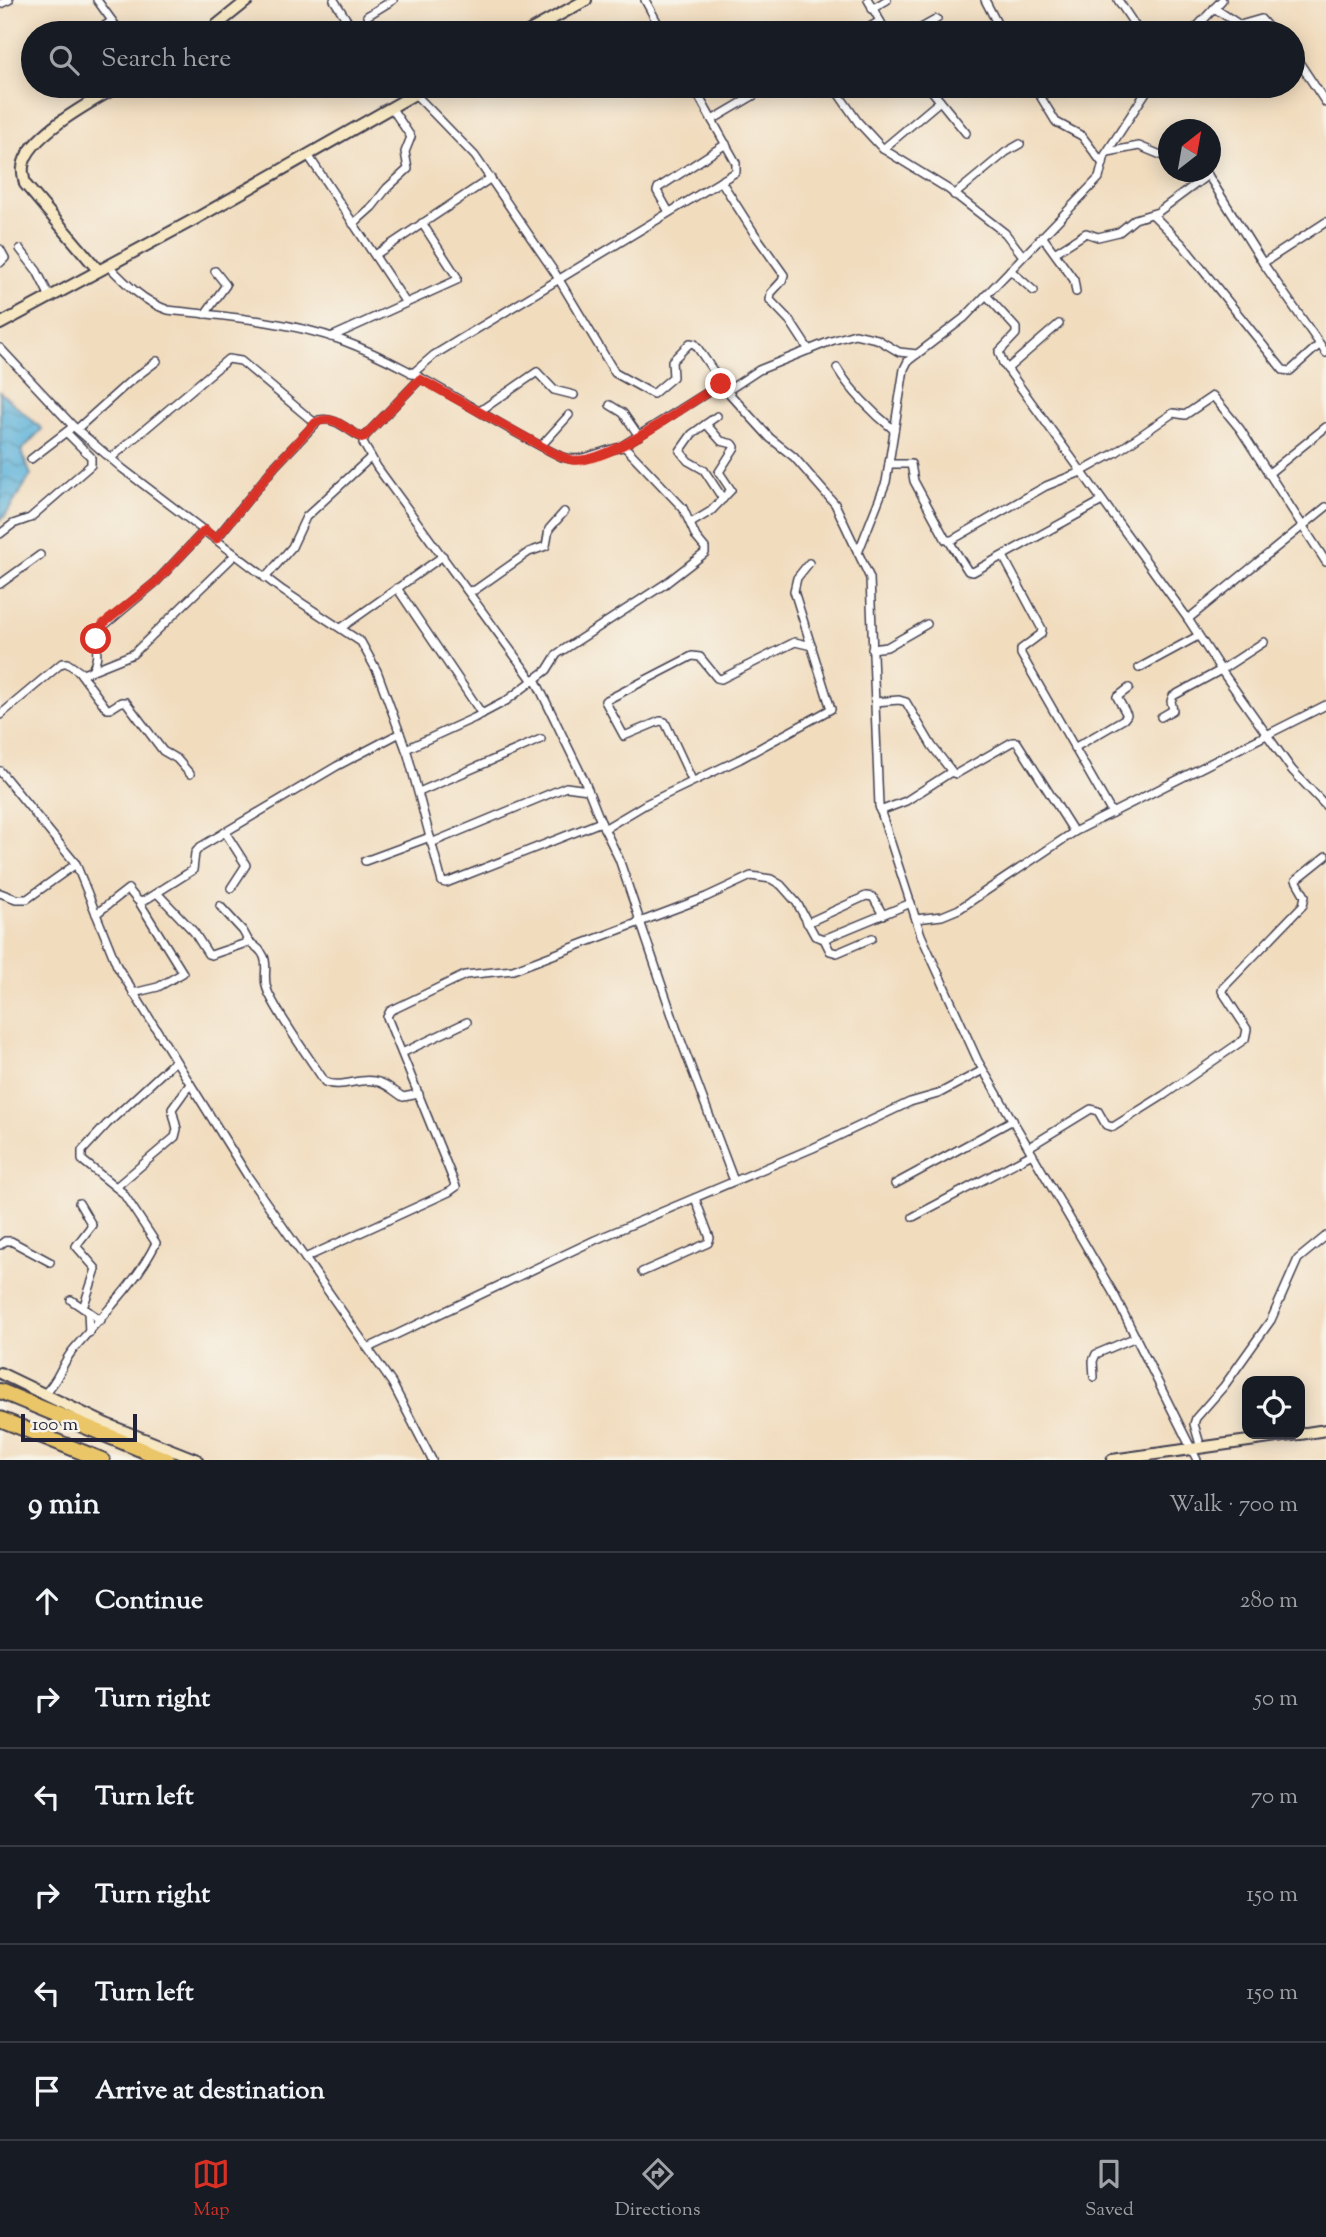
<!DOCTYPE html>
<html lang="en">
<head>
<meta charset="utf-8">
<style>
  :root { --surface:#171b24; --page:#20242c; --text:#f1f3f6; --muted:#9ea1a6; --line:#363941; --accent:#d93025 }
  body { margin:0; font-family:"Sorts Mill Goudy",serif; background:var(--page); color:var(--text) }
  .controls { position:absolute; right:21px; bottom:21px; display:grid; overflow:hidden; border-radius:14px; box-shadow:0 4px 18px #0003 }
  .controls button { width:63px; height:63px; display:grid; place-items:center; padding:0; border:0; border-bottom:2px solid var(--line); background:var(--surface); color:var(--text); font:35px sans-serif }
  .compass { position:absolute; left:1158px; top:119px; width:63px; height:63px; border-radius:50%; background:var(--surface); box-shadow:0 4px 18px #0003; rotate:31deg }
  .scale { position:absolute; left:21px; bottom:18px; width:116px; box-sizing:border-box; padding-left:7px; border:4px solid #22223b; border-top:0; font-size:19px; line-height:24px; white-space:nowrap; color:#22223b; -webkit-text-stroke:5px #f7f3e8; paint-order:stroke }
  .stop { position:absolute; width:21px; height:21px; margin:-16px; border:5px solid #d93025; border-radius:50%; background:#fff }
  .stop.end { background:#d93025; border-color:#fff; box-shadow:0 2px 7px #0008 }
  .list { margin:0; padding:0; list-style:none }
  h2 { display:flex; justify-content:space-between; align-items:center; height:91px; margin:0; padding:0 28px; font-size:30px }
  h2 small { font-size:23px; font-weight:400; color:var(--muted) }
  .list li { display:grid; grid-template-columns:46px 1fr auto; gap:21px; align-items:center; box-sizing:border-box; height:98px; padding:0 28px; border-top:2px solid var(--line) }
  .list b { display:block; font-size:26px; white-space:nowrap }
  .list em { font-size:23px; font-style:normal; color:var(--muted) }
  .icon { flex:none; width:38px; height:38px; fill:none; stroke:currentColor; stroke-width:2; stroke-linecap:round; stroke-linejoin:round }
  .map { position:relative; flex:none; width:1326px; height:1460px; overflow:hidden }
  .search { position:absolute; background:var(--surface); box-shadow:0 4px 18px #0003; left:21px; right:21px; top:21px; height:77px; display:flex; align-items:center; gap:18px; box-sizing:border-box; padding:0 24px; border-radius:38px; color:var(--muted); font-size:26px }
  .sheet { height:679px; background:var(--surface) }
  nav { display:flex; justify-content:space-around; align-items:center; box-sizing:border-box; height:98px; border-top:2px solid var(--line); background:var(--surface); font-size:19px; color:var(--muted) }
  nav a { display:grid; justify-items:center; gap:4px }
  nav .on { color:var(--accent) }
  .map>svg:first-child { display:block }
  .water { fill:url(#water-waves); stroke:#406a8a; stroke-width:2 }
  .lines { fill:none; stroke-linecap:round; stroke-linejoin:round }
  .street-casing { stroke:#413e4f; stroke-width:10 }
  .secondary-casing { stroke:#413e4f; stroke-width:14 }
  .highway-casing { stroke:#413e4f; stroke-width:18 }
  .street { stroke:#fff; stroke-width:7 }
  .secondary { stroke:#f7e8c3; stroke-width:10 }
  .highway { stroke:#ebc669; stroke-width:14 }
  .route { stroke:#d93025; stroke-width:9 }
</style>
</head>
<body>
<div class="map">
<svg width="1326" height="1460" viewBox="0 0 1326 1460">
  <defs>
    <pattern id="water-waves" width="16" height="10" patternUnits="userSpaceOnUse" patternTransform="scale(1.75)"><rect width="16" height="10" fill="#5eb3da"/><path d="M0 5q4-4 8 0t8 0" fill="none" stroke="#4d91b2"/></pattern>
  </defs>
  <rect width="100%" height="100%" fill="#f7f3e8"/>
  <filter id="ink" filterUnits="userSpaceOnUse"><feTurbulence type="fractalNoise" baseFrequency=".0143" numOctaves="2"/><feDisplacementMap in="SourceGraphic" scale="14" xChannelSelector="R" yChannelSelector="G"/><feConvolveMatrix kernelMatrix="1 2 1 2 8 2 1 2 1" color-interpolation-filters="sRGB"/></filter>
  <filter id="wash" filterUnits="userSpaceOnUse"><feTurbulence type="fractalNoise" baseFrequency=".00686" numOctaves="4" result="noise"/><feDisplacementMap in="SourceGraphic" scale="28" xChannelSelector="R" yChannelSelector="G"/><feGaussianBlur stdDeviation="1.57" result="paint"/><feColorMatrix in="noise" values="0 0 0 0 0 0 0 0 0 0 0 0 0 0 0 0 0 1.4 0 .05"/><feComposite in="paint" operator="in"/></filter>
  <g filter="url(#wash)">
    <rect width="100%" height="100%" fill="#f1dcbe"/>
    <path class="water" d="M 0,392 L 42,429 L 21,451 L 31,475 L 5,516 L 0,520 Z"/>
  </g>
  <g filter="url(#ink)">
    <g class="lines">
      <defs>
        <g id="street">
          <path d="M 97,0 L 121,33"/>
          <path d="M 334,0 L 355,33"/>
          <path d="M 645,0 L 663,33"/>
          <path d="M 868,0 L 887,33"/>
          <path d="M 985,0 L 1002,33"/>
          <path d="M 1118,0 L 1140,33"/>
          <path d="M 0,4 L 9,0"/>
          <path d="M 1214,8 L 1240,25 L 1261,19 L 1273,33"/>
          <path d="M 872,9 L 887,0"/>
          <path d="M 367,16 L 393,0"/>
          <path d="M 94,33 L 112,21"/>
          <path d="M 859,33 L 880,21"/>
          <path d="M 912,33 L 937,19"/>
          <path d="M 1191,33 L 1222,0"/>
          <path d="M 1293,53 L 1326,103"/>
          <path d="M 833,86 L 858,122 L 883,149 L 948,189 L 1005,233 L 1023,256"/>
          <path d="M 928,86 L 966,133"/>
          <path d="M 1034,86 L 1056,122 L 1082,136 L 1103,164"/>
          <path d="M 415,94 L 475,156 L 555,273 L 615,373 L 653,394 L 673,377 L 672,361 L 690,343 L 695,344 L 727,391 L 770,438 L 794,457 L 835,504 L 870,578 L 879,806 L 921,935 L 978,1061 L 1115,1296 L 1197,1460"/>
          <path d="M 712,120 L 770,86"/>
          <path d="M 883,149 L 940,101"/>
          <path d="M 1108,152 L 1139,146 L 1168,158"/>
          <path d="M 308,155 L 406,303"/>
          <path d="M 1206,172 L 1263,263 L 1326,353"/>
          <path d="M 721,181 L 754,233 L 784,275 L 782,281 L 771,293 L 770,300 L 790,321 L 809,350"/>
          <path d="M 954,195 L 1006,152 L 1020,144"/>
          <path d="M 669,212 L 657,191 L 658,188 L 726,144"/>
          <path d="M 1153,215 L 1182,244 L 1283,370 L 1290,371 L 1320,344"/>
          <path d="M 353,224 L 372,207 L 387,188 L 408,169 L 405,152 L 411,137 L 391,107"/>
          <path d="M 1042,236 L 1074,280 L 1076,292"/>
          <path d="M 0,249 L 5,258 L 0,263"/>
          <path d="M 20,249 L 37,271 L 50,297"/>
          <path d="M 1056,252 L 1086,233 L 1098,237 L 1119,232 L 1135,219 L 1158,212 L 1208,175"/>
          <path d="M 375,255 L 491,178"/>
          <path d="M 1263,263 L 1326,222"/>
          <path d="M 108,265 C 125,283 144,302 168,310 C 223,316 288,321 341,340 C 419,369 487,421 562,457 C 586,464 602,448 625,447 L 683,508 L 696,537 L 705,548 L 705,553 L 665,584 L 557,654 L 547,670 L 506,701 L 474,718 L 406,749"/>
          <path d="M 1010,270 L 1034,291"/>
          <path d="M 986,295 L 1016,328 L 1016,334 L 999,352 L 1003,363 L 1188,619"/>
          <path d="M 205,314 L 226,285 L 215,271"/>
          <path d="M 331,337 L 457,280 L 457,277 L 422,223"/>
          <path d="M 0,348 L 73,426 L 123,469 L 282,590 L 361,642 L 377,671 L 408,755 L 442,882 L 446,883 L 601,822"/>
          <path d="M 837,368 C 850,390 874,414 894,430"/>
          <path d="M 1007,369 L 1059,324"/>
          <path d="M 412,374 L 434,355 L 736,172 L 736,163 L 693,86"/>
          <path d="M 420,379 L 365,436 L 363,443 L 377,467 L 533,681"/>
          <path d="M 727,391 L 759,370 L 831,341 L 855,334 L 877,339 L 899,352 L 917,354"/>
          <path d="M 610,405 L 623,413 L 639,436"/>
          <path d="M 480,411 L 537,372 L 554,390 L 574,395"/>
          <path d="M 717,416 L 692,434 L 680,451 L 688,461 L 704,470 L 723,499"/>
          <path d="M 77,429 L 128,383 L 157,361"/>
          <path d="M 541,446 L 569,415"/>
          <path d="M 622,446 L 721,384"/>
          <path d="M 111,458 L 228,359 L 241,361 L 315,423"/>
          <path d="M 31,459 L 70,429"/>
          <path d="M 889,464 L 911,464 L 914,481 L 946,540 L 952,540 L 1046,486 L 1081,472 L 1115,453 L 1173,413 L 1185,415 L 1213,396 L 1240,429 L 1326,562"/>
          <path d="M 1268,474 L 1326,427"/>
          <path d="M 1326,507 L 1188,619 L 1221,670 L 1292,770 L 1326,806"/>
          <path d="M 691,523 L 711,511 L 731,490 L 719,472 L 735,447 L 733,444 L 721,441 L 706,424"/>
          <path d="M 0,534 L 13,524 L 30,518 L 91,465 L 91,457 L 67,433"/>
          <path d="M 216,539 L 275,466 L 319,420 C 338,417 347,431 363,438"/>
          <path d="M 949,541 L 968,571 L 973,572 L 1102,501"/>
          <path d="M 858,553 L 886,482 L 904,369 L 908,361 L 964,318 L 1099,178 L 1105,155 L 1150,86"/>
          <path d="M 1003,556 L 1042,629 L 1041,634 L 1021,649 L 1021,654 L 1112,813"/>
          <path d="M 265,578 L 292,547 L 306,517 L 371,457"/>
          <path d="M 0,584 L 40,555"/>
          <path d="M 397,588 L 482,714"/>
          <path d="M 468,591 L 475,590 L 529,552 L 546,546 L 549,529 L 564,512"/>
          <path d="M 341,628 L 443,556"/>
          <path d="M 872,649 L 887,647 L 927,624"/>
          <path d="M 1139,668 L 1198,636"/>
          <path d="M 92,670 C 102,653 92,646 100,629 L 156,582 L 205,530"/>
          <path d="M 80,673 L 107,709 L 110,709 L 121,702 L 126,702 L 163,751 L 177,759 L 190,774"/>
          <path d="M 535,679 L 585,782 L 601,822 L 619,859 L 677,1030 L 734,1181"/>
          <path d="M 875,702 L 899,700 L 906,702 L 932,746 L 953,773 L 956,774 L 1012,742 L 1017,742 L 1074,832"/>
          <path d="M 0,715 L 62,663 L 67,663 L 83,674 L 133,654 L 235,555"/>
          <path d="M 1161,717 L 1173,710 L 1171,701 L 1173,696 L 1221,670 L 1264,642"/>
          <path d="M 1074,748 L 1124,719 L 1127,715 L 1117,697 L 1129,688"/>
          <path d="M 0,771 L 76,864 L 117,966 L 247,1175 L 392,1383 L 432,1460"/>
          <path d="M 692,780 L 665,722 L 660,721 L 624,736 L 605,701 L 692,656 L 700,657 L 717,678 L 721,679 L 795,642 L 812,646"/>
          <path d="M 419,792 L 541,739"/>
          <path d="M 880,811 L 906,801 L 951,772"/>
          <path d="M 604,829 L 646,804 L 740,759 L 831,709 L 794,591 L 797,578 L 809,563"/>
          <path d="M 225,832 L 246,865 L 231,888"/>
          <path d="M 431,843 L 566,787 L 588,790"/>
          <path d="M 365,861 L 430,837"/>
          <path d="M 0,893 L 16,899 L 27,899 L 76,864"/>
          <path d="M 157,893 L 194,932 L 208,954 L 211,955 L 249,942 C 278,959 258,973 269,994 C 284,1024 306,1053 325,1082 C 340,1089 358,1078 374,1081 C 387,1083 393,1091 403,1097 L 419,1094"/>
          <path d="M 220,906 L 243,931 L 249,942"/>
          <path d="M 96,914 L 128,889 L 137,900 L 142,902 L 193,870 L 195,853 L 200,847 L 337,766 L 400,733"/>
          <path d="M 916,919 L 942,916 L 959,909 L 1074,832 L 1326,705"/>
          <path d="M 807,923 L 866,896 L 873,897 L 883,915"/>
          <path d="M 824,939 L 830,951 L 837,953 L 872,938"/>
          <path d="M 133,993 L 158,987 L 183,973 L 139,902"/>
          <path d="M 402,1053 L 467,1022"/>
          <path d="M 1029,1147 L 1091,1109 L 1098,1111 L 1106,1125 L 1113,1127 L 1164,1095 L 1245,1039 L 1247,1029 L 1222,991 L 1223,988 L 1303,905 L 1305,896 L 1296,880 L 1326,856"/>
          <path d="M 895,1184 L 1013,1120"/>
          <path d="M 116,1187 L 175,1137 L 177,1129 L 172,1109 L 190,1084"/>
          <path d="M 79,1203 L 92,1225 L 76,1246 L 96,1269 L 83,1308"/>
          <path d="M 913,1217 L 1032,1154"/>
          <path d="M 0,1245 L 5,1241 L 11,1241 L 50,1262"/>
          <path d="M 305,1258 L 449,1192 L 456,1187 L 387,1017 L 390,1011 L 465,975 L 513,970 L 706,897 L 751,876 L 771,879 L 781,885 L 797,903 L 815,936 L 824,939 L 911,903"/>
          <path d="M 642,1272 L 708,1243 L 710,1238 L 695,1198"/>
          <path d="M 71,1300 L 101,1320"/>
          <path d="M 88,1311 L 89,1333"/>
          <path d="M 368,1348 L 595,1240 L 813,1148 L 910,1102 L 938,1094 L 983,1070"/>
          <path d="M 1094,1377 L 1093,1361 L 1096,1354 L 1136,1337"/>
          <path d="M 44,1394 C 59,1381 61,1364 73,1350 C 102,1315 136,1284 156,1243 L 123,1193 L 82,1160 L 82,1151 L 107,1124 L 175,1061"/>
          <path d="M 1201,1448 L 1194,1424 L 1196,1418 L 1224,1386 L 1271,1320 L 1298,1259 L 1326,1236"/>
        </g>
        <g id="secondary">
          <path d="M 207,33 L 248,0"/>
          <path d="M 526,33 L 586,0"/>
          <path d="M 98,270 L 25,184 C 24,179 22,172 23,167 C 26,136 94,100 119,86"/>
          <path d="M 0,324 L 197,218 L 429,86"/>
          <path d="M 0,1373 L 106,1424 L 197,1460"/>
          <path d="M 1300,1434 L 1326,1430"/>
          <path d="M 1112,1460 L 1299,1434"/>
        </g>
        <g id="highway">
          <path d="M 0,1391 L 167,1460"/>
          <path d="M 0,1419 L 102,1460"/>
        </g>
      </defs>
      <use href="#street" class="street-casing"/>
      <use href="#secondary" class="secondary-casing"/>
      <use href="#highway" class="highway-casing"/>
      <use href="#street" class="street"/>
      <use href="#secondary" class="secondary"/>
      <use href="#highway" class="highway"/>
    </g>
  </g>
  <g class="lines" filter="url(#ink)">
    <path class="route" d="M 96,639 L 103,624 L 156,582 L 205,530 L 216,539 L 275,466 L 315,423 C 334,412 347,431 363,438 L 420,379 L 552,452 C 558,455 565,459 572,460 C 610,465 687,403 721,384"/>
  </g>
</svg>
<div class="controls">
<button><svg class="icon" aria-label="locate" viewBox="0 0 24 24"><circle cx="12" cy="12" r="6"/><path d="M12 2v4M12 18v4M2 12h4M18 12h4"/></svg></button>
</div>
<svg class="compass" viewBox="-18 -18 36 36"><path d="M0-13l5 13h-10z" fill="#e53935"/><path d="M0 13l5-13h-10z" fill="#9ea1a6"/></svg>
<div class="scale">100 m</div>
<div class="stop" style="left:96px;top:639px"></div>
<div class="stop end" style="left:721px;top:384px"></div>
<div class="search"><svg class="icon" aria-label="search" viewBox="0 0 24 24"><circle cx="10" cy="10" r="6"/><path d="M15 15l6 6"/></svg>Search here</div>
</div>
<section class="sheet">
<h2>9 min<small>Walk · 700 m</small></h2>
<ul class="list">
<li><svg class="icon" aria-label="ahead" viewBox="0 0 24 24"><path d="M12 20V5M6 11l6-6 6 6"/></svg><div><b>Continue</b></div><em>280 m</em></li>
<li><svg class="icon" aria-label="right" viewBox="0 0 24 24"><path d="M7 20v-9h11M14 6l5 5-5 5"/></svg><div><b>Turn right</b></div><em>50 m</em></li>
<li><svg class="icon" aria-label="left" viewBox="0 0 24 24"><path d="M17 20v-9H6M10 6l-5 5 5 5"/></svg><div><b>Turn left</b></div><em>70 m</em></li>
<li><svg class="icon" aria-label="right" viewBox="0 0 24 24"><path d="M7 20v-9h11M14 6l5 5-5 5"/></svg><div><b>Turn right</b></div><em>150 m</em></li>
<li><svg class="icon" aria-label="left" viewBox="0 0 24 24"><path d="M17 20v-9H6M10 6l-5 5 5 5"/></svg><div><b>Turn left</b></div><em>150 m</em></li>
<li><svg class="icon" aria-label="arrive" viewBox="0 0 24 24"><path d="M6 21V4h12l-3 4 3 4H6"/></svg><div><b>Arrive at destination</b></div></li>
</ul>
</section>
<nav>
<a class="on"><svg class="icon" aria-label="map" viewBox="0 0 24 24"><path d="M3 6l6-2 6 2 6-2v14l-6 2-6-2-6 2zM9 4v14M15 6v14"/></svg>Map</a>
<a><svg class="icon" aria-label="directions" viewBox="0 0 24 24"><path d="M12 3l9 9-9 9-9-9zM9 14v-3h6M13 9l2 2-2 2"/></svg>Directions</a>
<a><svg class="icon" aria-label="saved" viewBox="0 0 24 24"><path d="M7 4h10v16l-5-4-5 4z"/></svg>Saved</a>
</nav>
</body>
</html>
